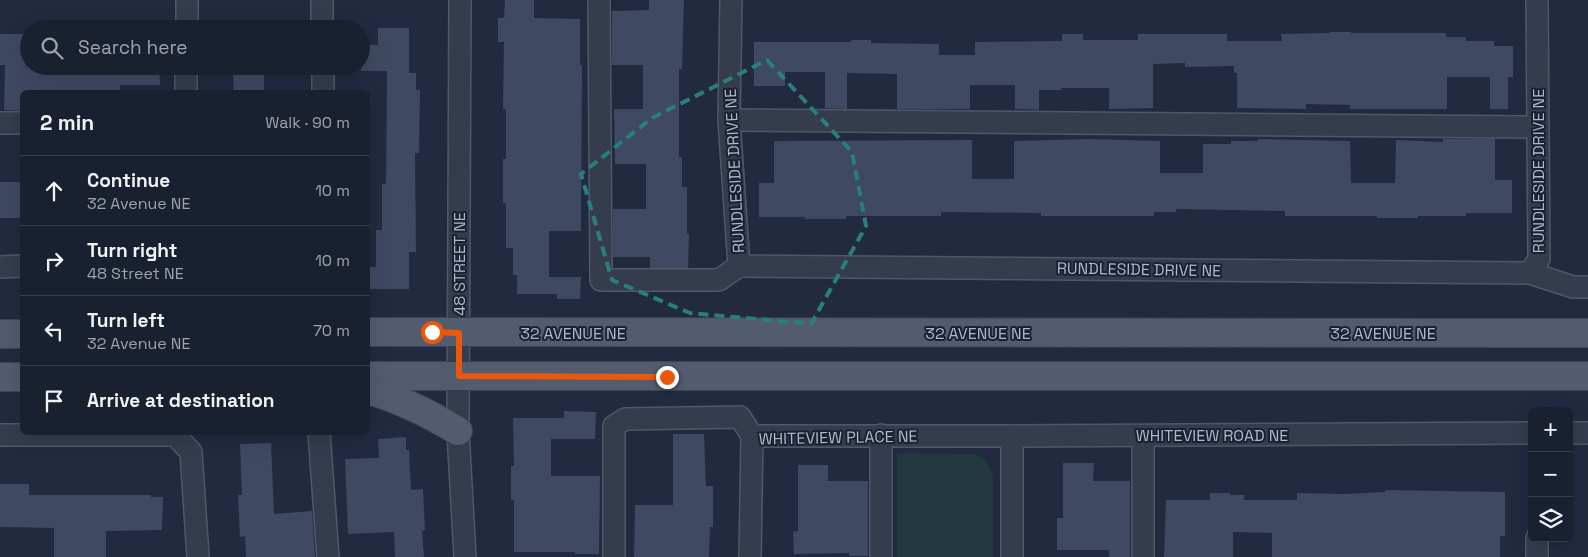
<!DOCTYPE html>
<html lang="en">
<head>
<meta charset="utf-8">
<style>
  :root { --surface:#19202f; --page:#262d3b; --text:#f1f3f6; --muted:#9fa3aa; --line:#373e4b }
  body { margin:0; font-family:"Space Grotesk",sans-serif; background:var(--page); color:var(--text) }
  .controls { position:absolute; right:15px; bottom:15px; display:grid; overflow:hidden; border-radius:8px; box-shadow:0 5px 20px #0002 }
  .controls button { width:45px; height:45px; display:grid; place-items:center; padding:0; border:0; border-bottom:1px solid var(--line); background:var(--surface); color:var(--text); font:25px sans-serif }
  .stop { position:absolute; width:15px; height:15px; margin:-11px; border:4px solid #ea580c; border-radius:50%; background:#fff }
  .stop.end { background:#ea580c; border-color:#fff; box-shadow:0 1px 5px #0008 }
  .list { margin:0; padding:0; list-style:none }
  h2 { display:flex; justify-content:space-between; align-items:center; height:65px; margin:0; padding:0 20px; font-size:21px }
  h2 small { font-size:16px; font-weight:400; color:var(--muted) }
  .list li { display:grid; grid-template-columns:32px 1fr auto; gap:15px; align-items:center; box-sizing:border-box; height:70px; padding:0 20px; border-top:1px solid var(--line) }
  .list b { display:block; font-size:19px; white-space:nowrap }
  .list p { margin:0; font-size:16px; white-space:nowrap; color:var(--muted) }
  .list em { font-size:16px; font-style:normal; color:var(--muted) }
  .icon { flex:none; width:28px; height:28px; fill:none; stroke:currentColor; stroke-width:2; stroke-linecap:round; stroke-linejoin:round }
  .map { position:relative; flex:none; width:1588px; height:557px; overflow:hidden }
  .search { position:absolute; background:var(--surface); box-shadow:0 5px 20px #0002; left:20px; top:20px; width:350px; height:55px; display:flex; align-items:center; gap:12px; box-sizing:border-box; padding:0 18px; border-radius:28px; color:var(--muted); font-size:19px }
  .panel { position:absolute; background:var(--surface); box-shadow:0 5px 20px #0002; left:20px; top:90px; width:350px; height:345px; border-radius:8px }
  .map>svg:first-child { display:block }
  .green { fill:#233940 }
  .building { fill:#3f4961 }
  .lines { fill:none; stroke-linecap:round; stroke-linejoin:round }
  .minor-casing { stroke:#505769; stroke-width:24 }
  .major-casing { stroke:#3e4557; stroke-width:30 }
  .minor { stroke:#353c4e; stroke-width:21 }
  .major { stroke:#535b6f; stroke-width:28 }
  .route { stroke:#ea580c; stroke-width:6 }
  .marked { fill:none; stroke:#27807c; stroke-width:4; stroke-dasharray:10 6; stroke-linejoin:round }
  .labels { text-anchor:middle; stroke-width:4; stroke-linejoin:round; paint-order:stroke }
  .street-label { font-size:16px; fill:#b1b7ca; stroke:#1a2133 }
</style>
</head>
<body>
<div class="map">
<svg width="1588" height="557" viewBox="0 0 1588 557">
  <rect width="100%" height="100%" fill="#212a3f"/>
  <path class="green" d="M 897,453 L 975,454 C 986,460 990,466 993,478 L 993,557 L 897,557 Z"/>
  <g class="building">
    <path d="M 505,0 L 534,0 L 534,18 L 580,19 L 580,65 L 582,65 L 581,231 L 549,231 L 549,277 L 581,277 L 580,299 L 557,299 L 557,294 L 517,294 L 517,275 L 513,275 L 513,248 L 506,248 L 506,203 L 503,203 L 503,159 L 506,159 L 506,109 L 503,109 L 504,42 L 498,42 L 498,18 L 504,18 Z"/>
    <path d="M 649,0 L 684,0 L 682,69 L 679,69 L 679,157 L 682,157 L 682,187 L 687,187 L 687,234 L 689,234 L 688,268 L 650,268 L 650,257 L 613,257 L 613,209 L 646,209 L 646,164 L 615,164 L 614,109 L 643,109 L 643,65 L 612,65 L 612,11 L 649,10 Z"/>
    <path d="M 378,28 L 409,28 L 409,73 L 416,73 L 416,90 L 420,90 L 419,153 L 415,153 L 416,252 L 409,252 L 409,289 L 368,289 L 368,267 L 376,267 L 376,230 L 382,230 L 382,184 L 386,184 L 387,71 L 361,71 L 361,45 L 378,45 Z"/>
    <path d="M 1330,32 L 1351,32 L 1351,33 L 1446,33 L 1446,37 L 1466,37 L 1466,41 L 1494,41 L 1494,46 L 1513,46 L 1513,77 L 1508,77 L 1508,109 L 1490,109 L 1490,77 L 1447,77 L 1447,109 L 1350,109 L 1350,105 L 1306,104 L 1306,109 L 1237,108 L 1237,73 L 1234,73 L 1234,66 L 1185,67 L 1185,63 L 1153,64 L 1153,108 L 1109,109 L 1109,88 L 1061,88 L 1061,90 L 1039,90 L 1039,110 L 1015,109 L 1015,85 L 970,85 L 970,109 L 897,109 L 897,74 L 847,73 L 847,109 L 825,108 L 825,72 L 785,72 L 785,86 L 754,86 L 754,42 L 851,42 L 851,40 L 871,40 L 871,43 L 939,44 L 939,55 L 975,55 L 975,42 L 1062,41 L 1062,34 L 1083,34 L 1083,40 L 1138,40 L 1138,34 L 1227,34 L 1227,41 L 1282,41 L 1281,34 L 1330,33 Z"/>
    <path d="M 0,34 L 27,34 L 26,66 L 159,66 L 160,85 L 120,85 L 120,92 L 22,92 L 22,111 L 4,110 L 5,65 L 0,65 Z"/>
    <path d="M 233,73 L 264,73 L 264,92 L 234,92 Z"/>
    <path d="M 1089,139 L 1160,141 L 1160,173 L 1203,173 L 1203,144 L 1231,144 L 1231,141 L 1258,141 L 1258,139 L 1350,141 L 1351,183 L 1395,183 L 1396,140 L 1443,142 L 1443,139 L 1495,139 L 1495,180 L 1512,180 L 1512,213 L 1466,213 L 1466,216 L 1418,216 L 1418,218 L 1377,218 L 1377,216 L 1285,216 L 1285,211 L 1176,209 L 1176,212 L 1154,212 L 1154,216 L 1041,216 L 1041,213 L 941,212 L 941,216 L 846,216 L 846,219 L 805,219 L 805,217 L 759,217 L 759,183 L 774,183 L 774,141 L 972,140 L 972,179 L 1014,179 L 1014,141 Z"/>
    <rect x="0" y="182" width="22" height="36"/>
    <path d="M 564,411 L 596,412 L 595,439 L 551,439 L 551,476 L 600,476 L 599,554 L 575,554 L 575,552 L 514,552 L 514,500 L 511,500 L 511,466 L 514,466 L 513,418 L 564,418 Z"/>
    <path d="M 673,434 L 704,434 L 706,486 L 713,486 L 713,527 L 710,527 L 709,557 L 634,557 L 635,505 L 673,505 Z"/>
    <path d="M 406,437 L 406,450 L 409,450 L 411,490 L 423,489 L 425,530 L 422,531 L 424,557 L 395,557 L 394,532 L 348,534 L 345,459 L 379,458 L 378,439 Z"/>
    <path d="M 271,443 L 274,514 L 312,511 L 315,557 L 246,557 L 245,536 L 240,537 L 238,495 L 242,495 L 240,444 Z"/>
    <path d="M 1063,463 L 1094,463 L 1093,481 L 1130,481 L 1130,557 L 1109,557 L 1109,550 L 1057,550 L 1057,518 L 1063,518 Z"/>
    <path d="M 798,465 L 828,465 L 828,481 L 868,481 L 868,556 L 849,556 L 849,553 L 794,554 L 793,532 L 798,531 Z"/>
    <path d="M 0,484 L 29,484 L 29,495 L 151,495 L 151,497 L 163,497 L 162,530 L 106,531 L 106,557 L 54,557 L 54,528 L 0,527 Z"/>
    <path d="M 1385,490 L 1505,492 L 1505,536 L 1500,536 L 1500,557 L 1272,557 L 1272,533 L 1233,532 L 1233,557 L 1164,557 L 1166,500 L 1210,500 L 1210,493 L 1230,493 L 1230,495 L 1244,495 L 1244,500 L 1297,500 L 1297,493 L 1344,494 L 1385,492 Z"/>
  </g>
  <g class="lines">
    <defs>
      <g id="minor">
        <path d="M 322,0 L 322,29"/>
        <path d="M 460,0 L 458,431 L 465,557"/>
        <path d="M 599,0 L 601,280 L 719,280 L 739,266"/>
        <path d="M 731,0 L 729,120 L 739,266 L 1530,273 L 1539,259 L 1537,0"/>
        <path d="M 187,29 L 187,0"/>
        <path d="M 323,66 L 323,92"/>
        <path d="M 186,92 L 186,66"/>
        <path d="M 729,120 L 1538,127"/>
        <path d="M 0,123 L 22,123"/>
        <path d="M 0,267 L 22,266"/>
        <path d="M 1530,273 L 1573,287 L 1588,287"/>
        <path d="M 319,432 L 328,557"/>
        <path d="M 1569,433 L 1588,433"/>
        <path d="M 0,435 L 175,435 L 179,432"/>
        <path d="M 175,435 L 191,452 L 198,557"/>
        <path d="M 881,435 L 881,557"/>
        <path d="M 614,557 L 614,426 L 625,419 L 740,417 L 752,436"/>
        <path d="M 750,557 L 752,436 L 1012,436"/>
        <path d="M 1012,557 L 1012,436 L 1532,433"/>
        <path d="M 1143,557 L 1143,436"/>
        <path d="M 1537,557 L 1537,538"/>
      </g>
      <g id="major">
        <path d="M 368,332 L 1588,333"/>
        <path d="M 0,334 L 22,334"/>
        <path d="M 368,376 L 1588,376"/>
        <path d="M 0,377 L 22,377"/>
        <path d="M 368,390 C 400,399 430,414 458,431"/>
      </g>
    </defs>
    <use href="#minor" class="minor-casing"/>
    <use href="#major" class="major-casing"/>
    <use href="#minor" class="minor"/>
    <use href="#major" class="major"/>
  </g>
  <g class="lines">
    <path class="route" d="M 432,332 L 459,333 L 459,376 L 667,377"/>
  </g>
  <path class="marked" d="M 767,60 L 852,152 L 866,226 L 811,324 L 690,313 L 612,280 L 581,174 L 652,118 Z"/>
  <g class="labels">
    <g class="street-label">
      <text transform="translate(734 171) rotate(-93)" y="6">RUNDLESIDE DRIVE NE</text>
      <text transform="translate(1538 171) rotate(-90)" y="6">RUNDLESIDE DRIVE NE</text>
      <text transform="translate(459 264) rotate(-90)" y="6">48 STREET NE</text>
      <text transform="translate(1139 269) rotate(1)" y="6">RUNDLESIDE DRIVE NE</text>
      <text x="573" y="339">32 AVENUE NE</text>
      <text x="978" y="339">32 AVENUE NE</text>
      <text x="1383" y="339">32 AVENUE NE</text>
      <text x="1212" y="441">WHITEVIEW ROAD NE</text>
      <text transform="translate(838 437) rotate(-1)" y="6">WHITEVIEW PLACE NE</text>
    </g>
  </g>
</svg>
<div class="controls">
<button>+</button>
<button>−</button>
<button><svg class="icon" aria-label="layers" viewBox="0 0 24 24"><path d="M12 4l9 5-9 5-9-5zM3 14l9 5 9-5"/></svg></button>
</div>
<div class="stop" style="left:432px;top:332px"></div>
<div class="stop end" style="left:667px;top:377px"></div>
<div class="search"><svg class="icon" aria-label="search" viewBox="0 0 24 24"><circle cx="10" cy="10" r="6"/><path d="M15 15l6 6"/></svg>Search here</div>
<section class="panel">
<h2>2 min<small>Walk · 90 m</small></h2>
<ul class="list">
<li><svg class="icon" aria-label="ahead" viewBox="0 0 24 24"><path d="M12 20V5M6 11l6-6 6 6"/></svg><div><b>Continue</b><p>32 Avenue NE</p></div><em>10 m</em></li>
<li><svg class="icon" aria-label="right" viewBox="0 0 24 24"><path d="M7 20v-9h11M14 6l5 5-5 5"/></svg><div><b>Turn right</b><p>48 Street NE</p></div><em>10 m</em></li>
<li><svg class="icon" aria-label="left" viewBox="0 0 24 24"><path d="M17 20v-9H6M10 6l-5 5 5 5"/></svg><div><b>Turn left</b><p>32 Avenue NE</p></div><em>70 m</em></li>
<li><svg class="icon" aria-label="arrive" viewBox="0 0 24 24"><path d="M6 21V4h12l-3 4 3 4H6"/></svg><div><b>Arrive at destination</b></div></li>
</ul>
</section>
</div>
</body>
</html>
